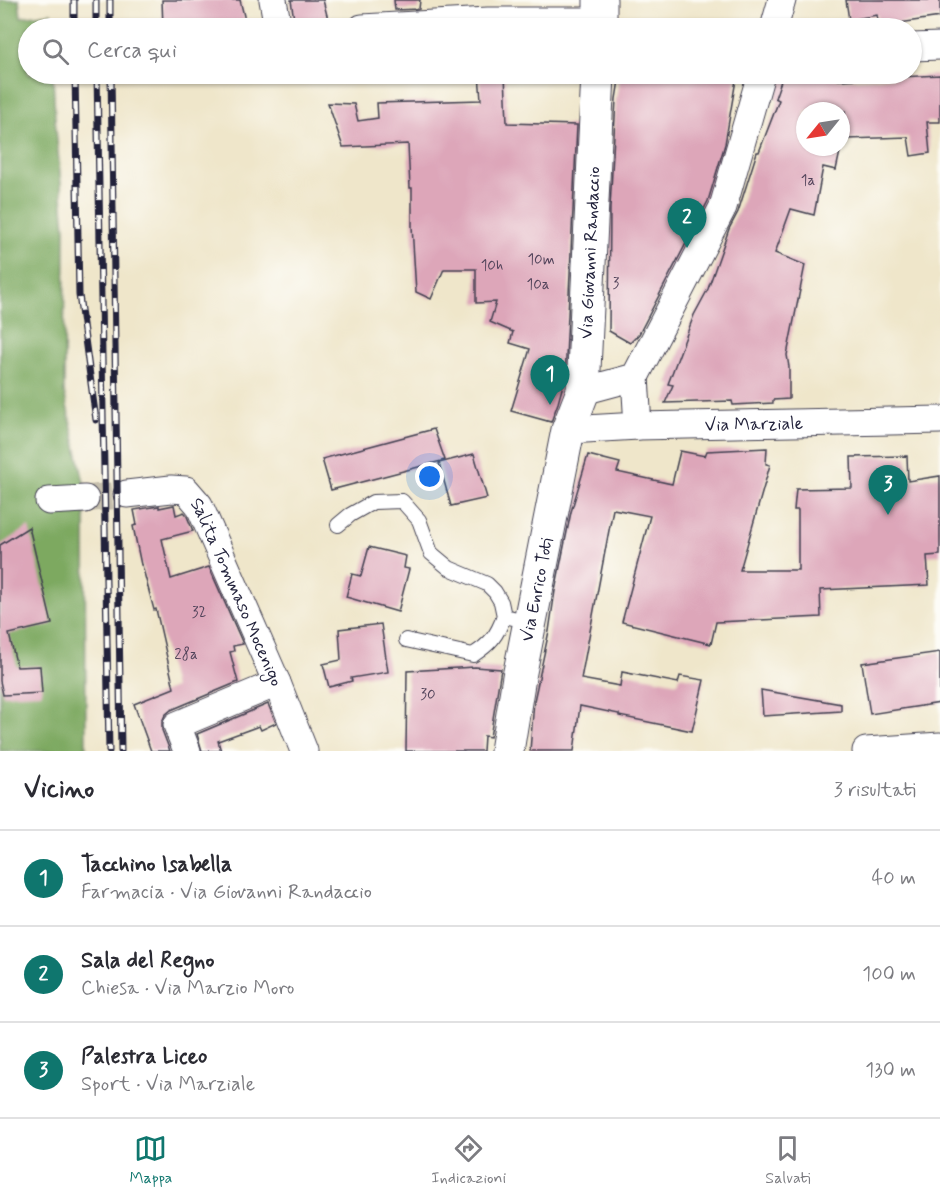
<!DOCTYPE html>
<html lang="it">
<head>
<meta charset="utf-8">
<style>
  :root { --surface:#fff; --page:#f7f7f7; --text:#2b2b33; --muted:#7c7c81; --line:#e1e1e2; --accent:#0f766e }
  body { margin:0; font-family:Mynerve,sans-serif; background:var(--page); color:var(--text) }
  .compass { position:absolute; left:796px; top:102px; width:54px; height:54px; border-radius:50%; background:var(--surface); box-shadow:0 2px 4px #0004; rotate:240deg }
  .you { position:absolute; left:430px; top:477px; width:21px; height:21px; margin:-15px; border:4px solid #fff; border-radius:50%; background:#1a73e8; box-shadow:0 0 0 9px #1a73e833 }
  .badge { display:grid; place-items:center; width:39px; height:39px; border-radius:50%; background:var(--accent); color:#fff; font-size:20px; font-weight:700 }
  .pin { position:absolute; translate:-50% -50px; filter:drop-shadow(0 2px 3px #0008) }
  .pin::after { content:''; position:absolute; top:32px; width:21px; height:18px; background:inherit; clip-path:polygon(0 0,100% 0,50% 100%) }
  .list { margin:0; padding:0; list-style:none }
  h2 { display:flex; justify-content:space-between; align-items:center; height:78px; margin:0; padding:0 24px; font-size:26px }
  h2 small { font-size:20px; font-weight:400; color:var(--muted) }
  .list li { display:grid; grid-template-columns:39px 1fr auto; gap:18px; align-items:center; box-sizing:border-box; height:96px; padding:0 24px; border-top:2px solid var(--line) }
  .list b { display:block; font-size:22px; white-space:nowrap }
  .list p { margin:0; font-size:20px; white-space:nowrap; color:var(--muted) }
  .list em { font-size:20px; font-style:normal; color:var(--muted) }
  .icon { flex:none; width:33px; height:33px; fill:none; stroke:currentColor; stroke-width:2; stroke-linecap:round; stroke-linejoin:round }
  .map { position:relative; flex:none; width:940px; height:751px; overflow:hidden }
  .search { position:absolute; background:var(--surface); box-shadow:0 2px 4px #0004; left:18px; right:18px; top:18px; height:66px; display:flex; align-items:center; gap:15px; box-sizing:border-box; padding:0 21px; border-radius:33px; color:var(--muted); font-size:22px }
  .sheet { height:366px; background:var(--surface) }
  nav { display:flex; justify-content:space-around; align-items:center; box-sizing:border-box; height:84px; border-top:2px solid var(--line); background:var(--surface); font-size:16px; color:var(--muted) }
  nav a { display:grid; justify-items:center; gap:3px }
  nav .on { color:var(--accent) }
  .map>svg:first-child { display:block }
  .forest { fill:#7da961; stroke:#50664e; stroke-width:1.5 }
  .building { fill:#dda6b9 }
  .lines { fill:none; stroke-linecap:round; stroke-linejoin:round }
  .minor-tunnel { stroke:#c6bfad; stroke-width:27; stroke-dasharray:27 14; stroke-linecap:butt }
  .service-casing { stroke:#413f50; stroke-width:16 }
  .minor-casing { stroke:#413f50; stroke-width:29 }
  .tertiary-casing { stroke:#413f50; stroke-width:35 }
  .service { stroke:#fff; stroke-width:14 }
  .minor { stroke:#fff; stroke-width:27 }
  .tertiary { stroke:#fff; stroke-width:33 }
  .rail-casing { stroke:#22223b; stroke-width:7 }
  .rail { stroke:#fdfcf7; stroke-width:4.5; stroke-dasharray:14; stroke-linecap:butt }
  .labels { text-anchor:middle; stroke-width:4.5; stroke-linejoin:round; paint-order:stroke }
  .number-label { font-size:15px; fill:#51435a }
  .street-label { font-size:18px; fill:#22223b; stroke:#fdfcf7 }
</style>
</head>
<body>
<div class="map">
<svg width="940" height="751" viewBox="0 0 940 751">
  <rect width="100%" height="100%" fill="#fdfcf7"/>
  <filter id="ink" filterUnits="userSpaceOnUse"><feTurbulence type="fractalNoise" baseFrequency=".0167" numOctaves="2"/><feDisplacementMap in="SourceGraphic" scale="12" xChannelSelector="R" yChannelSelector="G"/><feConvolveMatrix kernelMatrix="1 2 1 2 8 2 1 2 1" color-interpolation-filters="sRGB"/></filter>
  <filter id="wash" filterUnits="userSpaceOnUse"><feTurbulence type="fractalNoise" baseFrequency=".008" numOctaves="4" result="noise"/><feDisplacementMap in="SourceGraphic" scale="24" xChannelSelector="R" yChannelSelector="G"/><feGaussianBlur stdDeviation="1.35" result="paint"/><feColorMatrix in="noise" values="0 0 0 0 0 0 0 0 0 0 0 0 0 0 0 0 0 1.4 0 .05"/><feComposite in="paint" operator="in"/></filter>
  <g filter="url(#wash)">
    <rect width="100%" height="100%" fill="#efe6ca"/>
    <path class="forest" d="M 0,0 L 19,0 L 21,17 L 51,13 L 51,28 L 28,28 L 28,74 L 53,74 L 55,118 L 65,229 L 64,392 L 85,487 L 86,751 L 0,751 Z"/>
    <g id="blocks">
      <g class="building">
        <path d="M 162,0 L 240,0 L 247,28 L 163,28 Z"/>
        <path d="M 291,0 L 323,0 L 329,23 L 295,26 Z"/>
        <path d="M 394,0 L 420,0 L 419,9 L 395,10 Z"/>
        <path d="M 846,0 L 940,0 L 940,17 L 879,26 L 877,15 L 849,20 Z"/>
        <path d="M 479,74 L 505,74 L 507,123 L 577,125 L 565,378 L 558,403 L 551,422 L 511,411 L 530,349 L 510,343 L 513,332 L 490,322 L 496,302 L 476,303 L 476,269 L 444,269 L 431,299 L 416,292 L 412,226 L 412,188 L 410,188 L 408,144 L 343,147 L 328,103 L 354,104 L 358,121 L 378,118 L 377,103 L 481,100 Z"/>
        <path d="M 620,74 L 737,74 L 725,144 L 708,201 L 639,334 L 630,343 L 609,331 L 610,208 L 616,99 Z"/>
        <path d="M 793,74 L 819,74 L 839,80 L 940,75 L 940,122 L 927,122 L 930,153 L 911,156 L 908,137 L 847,139 L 845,111 L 805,111 L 805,147 L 841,147 L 836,170 L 823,167 L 814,215 L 791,209 L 775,253 L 805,265 L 787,355 L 789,367 L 789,399 L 773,400 L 773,403 L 733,405 L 732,401 L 665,403 L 673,385 L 668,384 L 694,315 L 708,289 L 729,229 L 738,212 L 757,152 L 759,152 L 779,100 L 775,98 L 783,75 Z"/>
        <path d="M 434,429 L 445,460 L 331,490 L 322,459 Z"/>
        <path d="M 767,448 L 766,464 L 770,465 L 740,570 L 798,570 L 798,510 L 794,510 L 796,489 L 852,488 L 851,457 L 907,456 L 908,481 L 940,476 L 940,555 L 927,556 L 929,585 L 820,590 L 821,617 L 716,622 L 711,644 L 622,622 L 650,516 L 613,509 L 581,679 L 620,686 L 622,672 L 678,683 L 680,676 L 704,680 L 692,731 L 619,716 L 619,714 L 580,706 L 574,751 L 530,751 L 534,701 L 549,631 L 555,591 L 571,512 L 588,455 L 620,463 L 617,472 L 672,484 L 680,451 L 705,456 L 707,451 Z"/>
        <path d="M 474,454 L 487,498 L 451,506 L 439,463 Z"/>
        <path d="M 174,505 L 176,515 L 184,512 L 186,514 L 193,531 L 162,539 L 171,579 L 209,567 L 243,644 L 233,646 L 234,651 L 230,652 L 238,682 L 171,710 L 165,715 L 162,722 L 162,730 L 170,751 L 151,751 L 134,704 L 174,688 L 156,609 L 154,610 L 142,565 L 141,565 L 133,526 L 137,525 L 134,510 L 159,506 L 159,508 Z"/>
        <path d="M 29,527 L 52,624 L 9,634 L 17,667 L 40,666 L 42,693 L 3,695 L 0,681 L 0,545 Z"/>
        <path d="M 369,547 L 406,556 L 404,568 L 409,569 L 398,612 L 346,597 L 352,574 L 361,576 Z"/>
        <path d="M 381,624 L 388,672 L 351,678 L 352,681 L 329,687 L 323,664 L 341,660 L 339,629 Z"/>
        <path d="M 940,652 L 940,703 L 870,714 L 862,663 Z"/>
        <path d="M 475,667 L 501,669 L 490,737 L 484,736 L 483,751 L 406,751 L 407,671 Z"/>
        <path d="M 761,690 L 841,704 L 841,711 L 763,716 Z"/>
        <path d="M 268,704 L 276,723 L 261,730 L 259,726 L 218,741 L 221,751 L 202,751 L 197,734 Z"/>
      </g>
    </g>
  </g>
  <g filter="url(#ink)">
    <use href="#blocks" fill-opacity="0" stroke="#413f50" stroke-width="1.5"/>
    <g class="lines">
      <path class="minor-tunnel" d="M 85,499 L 127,494"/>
      <defs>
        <g id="service">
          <path d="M 338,525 L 350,515 L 373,502 L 402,501 L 419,520 L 431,553 L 449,568 L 487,584 L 495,592 L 501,602 L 504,616 L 531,622"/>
          <path d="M 406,640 L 473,655 C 490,644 497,636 504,616"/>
        </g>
        <g id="minor">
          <path d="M 273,0 L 278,28"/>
          <path d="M 362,28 L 488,21 L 600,21"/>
          <path d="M 774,28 L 782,0"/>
          <path d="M 912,47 L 940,46"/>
          <path d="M 635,377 L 638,426"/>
          <path d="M 583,391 L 635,377 L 723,207 L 761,74"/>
          <path id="s1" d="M 568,430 L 638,426 L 940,420"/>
          <path id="s2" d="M 127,494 L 171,489 L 186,490 L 199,505 L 277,683 L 304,751"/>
          <path d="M 49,501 L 85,499"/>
          <path d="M 187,751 L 177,725 L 277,683"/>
          <path d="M 866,751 L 940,746"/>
        </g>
        <g id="tertiary">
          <path d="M 600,28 L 600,0"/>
          <path id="s3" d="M 507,751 L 519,677 L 568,430 L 583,391 L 598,74"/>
        </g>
      </defs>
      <use href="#service" class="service-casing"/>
      <use href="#minor" class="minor-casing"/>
      <use href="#tertiary" class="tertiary-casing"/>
      <use href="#service" class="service"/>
      <use href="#minor" class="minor"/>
      <use href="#tertiary" class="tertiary"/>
      <defs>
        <g id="rail">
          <path d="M 74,0 L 74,28"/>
          <path d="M 96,0 L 96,28"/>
          <path d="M 110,0 L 110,28"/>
          <path d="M 75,74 L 79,295 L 96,420"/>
          <path d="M 97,74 L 109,751"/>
          <path d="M 111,74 L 121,751"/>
        </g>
      </defs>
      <use href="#rail" class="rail-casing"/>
      <use href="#rail" class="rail"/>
    </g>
  </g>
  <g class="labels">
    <g class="number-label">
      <text x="808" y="185">1a</text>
      <text x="541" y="264">10m</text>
      <text x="492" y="270">10h</text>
      <text x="616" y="288">3</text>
      <text x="538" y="289">10a</text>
      <text x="199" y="617">32</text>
      <text x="186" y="659">28a</text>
      <text x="428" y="699">30</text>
    </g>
    <g class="street-label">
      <text dy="6" stroke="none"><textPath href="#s3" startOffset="507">Via Giovanni Randaccio</textPath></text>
      <text dy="6" stroke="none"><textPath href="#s1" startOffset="186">Via Marziale</textPath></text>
      <text dy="6" stroke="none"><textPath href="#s3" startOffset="164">Via Enrico Toti</textPath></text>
      <text dy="6" stroke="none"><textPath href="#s2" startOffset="174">Salita Tommaso Mocenigo</textPath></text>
    </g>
  </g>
</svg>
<svg class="compass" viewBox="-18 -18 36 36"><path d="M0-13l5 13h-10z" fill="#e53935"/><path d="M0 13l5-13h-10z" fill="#7c7c81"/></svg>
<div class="you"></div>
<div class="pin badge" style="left:550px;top:405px">1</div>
<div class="pin badge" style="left:687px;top:248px">2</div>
<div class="pin badge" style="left:888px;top:515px">3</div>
<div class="search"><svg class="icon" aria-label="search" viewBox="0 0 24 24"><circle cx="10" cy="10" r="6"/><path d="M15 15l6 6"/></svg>Cerca qui</div>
</div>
<section class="sheet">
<h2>Vicino<small>3 risultati</small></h2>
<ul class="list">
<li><span class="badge">1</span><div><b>Tacchino Isabella</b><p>Farmacia · Via Giovanni Randaccio</p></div><em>40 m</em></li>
<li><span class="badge">2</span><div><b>Sala del Regno</b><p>Chiesa · Via Marzio Moro</p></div><em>100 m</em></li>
<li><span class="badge">3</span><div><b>Palestra Liceo</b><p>Sport · Via Marziale</p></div><em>130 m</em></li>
</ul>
</section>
<nav>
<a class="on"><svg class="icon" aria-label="map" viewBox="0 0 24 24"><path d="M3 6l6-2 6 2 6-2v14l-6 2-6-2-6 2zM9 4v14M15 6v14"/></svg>Mappa</a>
<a><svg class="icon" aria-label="directions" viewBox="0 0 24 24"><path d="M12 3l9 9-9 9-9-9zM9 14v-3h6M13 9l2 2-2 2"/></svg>Indicazioni</a>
<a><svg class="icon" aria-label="saved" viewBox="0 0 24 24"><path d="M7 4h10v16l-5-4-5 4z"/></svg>Salvati</a>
</nav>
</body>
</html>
